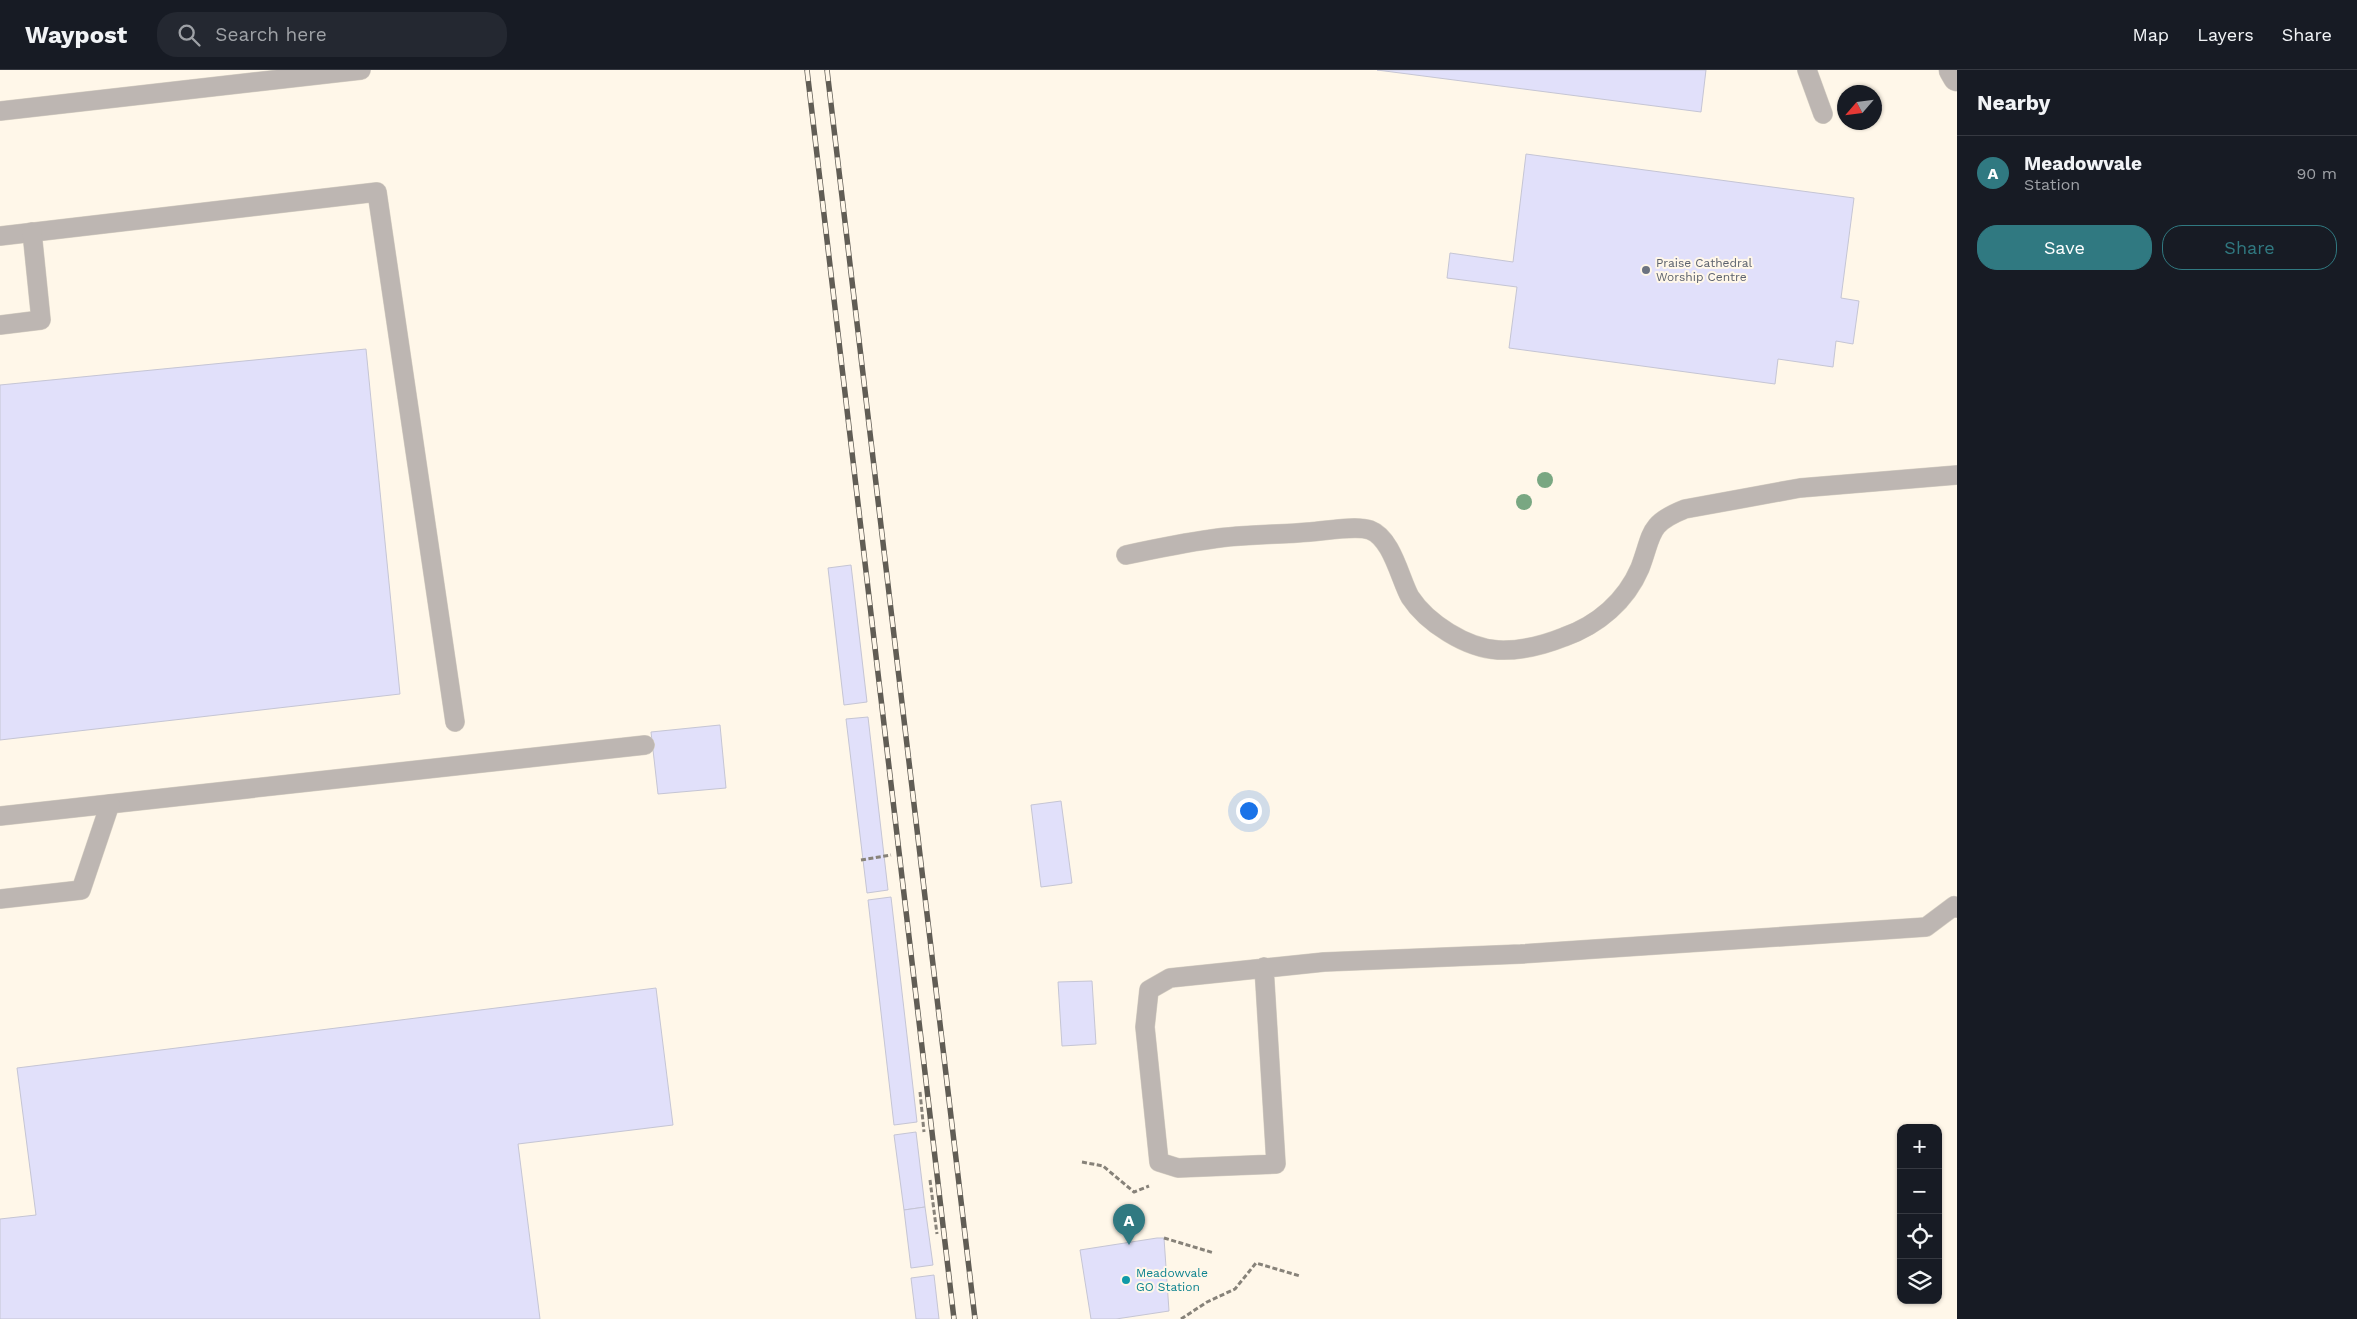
<!DOCTYPE html>
<html lang="en">
<head>
<meta charset="utf-8">
<style>
  :root { --surface:#171b24; --page:#242831; --text:#f1f3f6; --muted:#9ea1a6; --line:#363941; --accent:#307981 }
  body { margin:0; font-family:"Work Sans",sans-serif; background:var(--page); color:var(--text) }
  .controls { position:absolute; right:15px; bottom:15px; display:grid; overflow:hidden; border-radius:10px; box-shadow:0 1px 4px #0004 }
  .controls button { width:45px; height:45px; display:grid; place-items:center; padding:0; border:0; border-bottom:1px solid var(--line); background:var(--surface); color:var(--text); font:25px sans-serif }
  .compass { position:absolute; left:1837px; top:15px; width:45px; height:45px; border-radius:50%; background:var(--surface); box-shadow:0 1px 4px #0004; rotate:242deg }
  .you { position:absolute; left:1248px; top:740px; width:18px; height:18px; margin:-12px; border:4px solid #fff; border-radius:50%; background:#1a73e8; box-shadow:0 0 0 8px #1a73e833 }
  .badge { display:grid; place-items:center; width:32px; height:32px; border-radius:50%; background:var(--accent); color:#fff; font-size:16px; font-weight:700 }
  .pin { position:absolute; translate:-50% -41px; filter:drop-shadow(0 1px 2px #0008) }
  .pin::after { content:''; position:absolute; top:26px; width:18px; height:15px; background:inherit; clip-path:polygon(0 0,100% 0,50% 100%) }
  .list { margin:0; padding:0; list-style:none }
  h2 { display:flex; justify-content:space-between; align-items:center; height:65px; margin:0; padding:0 20px; font-size:21px }
  h2 small { font-size:16px; font-weight:400; color:var(--muted) }
  .list li { display:grid; grid-template-columns:32px 1fr auto; gap:15px; align-items:center; box-sizing:border-box; height:75px; padding:0 20px; border-top:1px solid var(--line) }
  .list b { display:block; font-size:19px; white-space:nowrap }
  .list p { margin:0; font-size:16px; white-space:nowrap; color:var(--muted) }
  .list em { font-size:16px; font-style:normal; color:var(--muted) }
  .actions { display:flex; gap:10px; padding:15px 20px }
  .actions a { flex:1; padding:11px 0; border:1px solid var(--accent); border-radius:20px; text-align:center; font-size:18px; color:var(--accent) }
  .actions .main { background:var(--accent); color:#fff }
  .icon { flex:none; width:28px; height:28px; fill:none; stroke:currentColor; stroke-width:2; stroke-linecap:round; stroke-linejoin:round }
  .map { position:relative; flex:none; width:1957px; height:1249px; overflow:hidden }
  header { display:flex; align-items:center; gap:30px; box-sizing:border-box; height:70px; padding:0 25px; background:var(--surface); border-bottom:1px solid var(--line) }
  header strong { font-size:24px }
  nav { display:flex; gap:28px; margin-inline-start:auto; font-size:18px }
  .search { width:350px; height:45px; background:var(--page); display:flex; align-items:center; gap:12px; box-sizing:border-box; padding:0 18px; border-radius:20px; color:var(--muted); font-size:19px }
  main { display:flex }
  aside { flex:1; background:var(--surface) }
  .map>svg:first-child { display:block }
  .building { fill:#e1e0fa; stroke:#c5c5d4 }
  .lines { fill:none; stroke-linecap:round; stroke-linejoin:round }
  .service-casing { stroke:#d9d2c5; stroke-width:20 }
  .tertiary-casing { stroke:#d9d2c5; stroke-width:29 }
  .path { stroke:#878279; stroke-width:3; stroke-dasharray:5 2.5; stroke-linecap:butt }
  .service { stroke:#bdb6b2; stroke-width:19 }
  .tertiary { stroke:#bdb6b2; stroke-width:28 }
  .rail-casing { stroke:#615d55; stroke-width:5.5 }
  .rail { stroke:#fff7e9; stroke-width:4; stroke-dasharray:11; stroke-linecap:butt }
  .tree { fill:#79a782 }
  .worship-dot { fill:#6b7280; stroke:#fff7e9; stroke-width:2 }
  .culture-dot { fill:#0f9aa8; stroke:#fff7e9; stroke-width:2 }
  .labels { text-anchor:middle; stroke-width:4; stroke-linejoin:round; paint-order:stroke }
  .worship-label { font-size:12px; fill:#5b616d; stroke:#fff7e9; text-anchor:start }
  .culture-label { font-size:12px; fill:#0d838f; stroke:#fff7e9; text-anchor:start }
</style>
</head>
<body>
<header>
<strong>Waypost</strong>
<div class="search"><svg class="icon" aria-label="search" viewBox="0 0 24 24"><circle cx="10" cy="10" r="6"/><path d="M15 15l6 6"/></svg>Search here</div>
<nav><a>Map</a><a>Layers</a><a>Share</a></nav>
</header>
<main>
<div class="map">
<svg width="1957" height="1249" viewBox="0 0 1957 1249">
  <rect width="100%" height="100%" fill="#fff7e9"/>
  <g class="building">
    <path d="M 1377,0 L 1706,0 L 1701,42 Z"/>
    <path d="M 1526,84 L 1854,128 L 1841,228 L 1859,231 L 1853,274 L 1836,271 L 1833,297 L 1778,289 L 1775,314 L 1509,278 L 1517,217 L 1447,208 L 1450,183 L 1513,192 Z"/>
    <path d="M 366,279 L 400,624 L 0,670 L 0,315 Z"/>
    <path d="M 851,495 L 867,632 L 844,635 L 828,498 Z"/>
    <path d="M 868,647 L 888,820 L 867,823 L 846,649 Z"/>
    <path d="M 720,655 L 726,718 L 658,724 L 651,662 Z"/>
    <path d="M 1061,731 L 1072,813 L 1041,817 L 1031,735 Z"/>
    <path d="M 891,827 L 917,1052 L 894,1055 L 868,830 Z"/>
    <path d="M 1092,911 L 1096,974 L 1062,976 L 1058,912 Z"/>
    <path d="M 656,918 L 673,1055 L 518,1074 L 540,1249 L 0,1249 L 0,1149 L 36,1145 L 17,998 Z"/>
    <path d="M 916,1062 L 925,1137 L 904,1140 L 894,1065 Z"/>
    <path d="M 925,1137 L 933,1195 L 911,1198 L 904,1140 Z"/>
    <path d="M 1157,1168 L 1164,1168 L 1169,1241 L 1116,1249 L 1091,1249 L 1080,1180 Z"/>
    <path d="M 934,1205 L 939,1249 L 916,1249 L 911,1208 Z"/>
  </g>
  <g class="lines">
    <defs>
      <g id="service">
        <path d="M 1807,0 L 1823,44"/>
        <path d="M 0,41 L 361,0"/>
        <path d="M 0,166 L 377,122 L 455,652"/>
        <path d="M 0,255 L 41,250 L 32,162"/>
        <path d="M 1126,485 C 1154,479 1183,473 1212,469 C 1244,464 1277,465 1310,462 C 1325,461 1356,455 1370,460 C 1392,468 1400,509 1410,527 C 1427,553 1466,578 1498,580 C 1520,581 1544,575 1564,567 C 1598,555 1626,531 1640,498 C 1653,464 1647,454 1685,439 L 1800,418 L 1957,405"/>
        <path d="M 0,746 L 645,675"/>
        <path d="M 0,829 L 81,820 L 110,734"/>
        <path d="M 1264,897 L 1276,1094 L 1178,1098 L 1159,1092 L 1145,957 L 1149,920 L 1170,908 L 1324,892 L 1521,884 L 1926,857 L 1954,836 L 1957,838"/>
      </g>
      <path id="tertiary" d="M 1953,0 L 1957,7"/>
    </defs>
    <use href="#service" class="service-casing"/>
    <use href="#tertiary" class="tertiary-casing"/>
    <g class="path">
      <path d="M 861,790 L 891,785"/>
      <path d="M 920,1022 L 924,1062"/>
      <path d="M 1082,1092 L 1103,1096 L 1134,1122 L 1149,1116"/>
      <path d="M 930,1110 L 937,1164"/>
      <path d="M 1164,1168 L 1214,1183"/>
      <path d="M 1181,1249 L 1207,1232 L 1235,1219 L 1256,1193 L 1300,1206"/>
    </g>
    <use href="#service" class="service"/>
    <use href="#tertiary" class="tertiary"/>
    <defs>
      <g id="rail">
        <path d="M 807,0 L 954,1249"/>
        <path d="M 827,0 L 975,1249"/>
      </g>
    </defs>
    <use href="#rail" class="rail-casing"/>
    <use href="#rail" class="rail"/>
  </g>
  <g class="tree">
    <circle cx="1545" cy="410" r="8"/>
    <circle cx="1524" cy="432" r="8"/>
  </g>
  <circle class="worship-dot" cx="1646" cy="200" r="5"/>
  <circle class="culture-dot" cx="1126" cy="1210" r="5"/>
  <g class="labels">
    <g class="worship-label">
      <text x="1656" y="197">Praise Cathedral<tspan x="1656" dy="14">Worship Centre</tspan></text>
    </g>
    <g class="culture-label">
      <text x="1136" y="1207">Meadowvale<tspan x="1136" dy="14">GO Station</tspan></text>
    </g>
  </g>
</svg>
<div class="controls">
<button>+</button>
<button>−</button>
<button><svg class="icon" aria-label="locate" viewBox="0 0 24 24"><circle cx="12" cy="12" r="6"/><path d="M12 2v4M12 18v4M2 12h4M18 12h4"/></svg></button>
<button><svg class="icon" aria-label="layers" viewBox="0 0 24 24"><path d="M12 4l9 5-9 5-9-5zM3 14l9 5 9-5"/></svg></button>
</div>
<svg class="compass" viewBox="-18 -18 36 36"><path d="M0-13l5 13h-10z" fill="#e53935"/><path d="M0 13l5-13h-10z" fill="#9ea1a6"/></svg>
<div class="you"></div>
<div class="pin badge" style="left:1129px;top:1175px">A</div>
</div>
<aside>
<h2>Nearby<small></small></h2>
<ul class="list">
<li><span class="badge">A</span><div><b>Meadowvale</b><p>Station</p></div><em>90 m</em></li>
</ul>
<div class="actions"><a class="main">Save</a><a>Share</a></div>
</aside>
</main>
</body>
</html>
